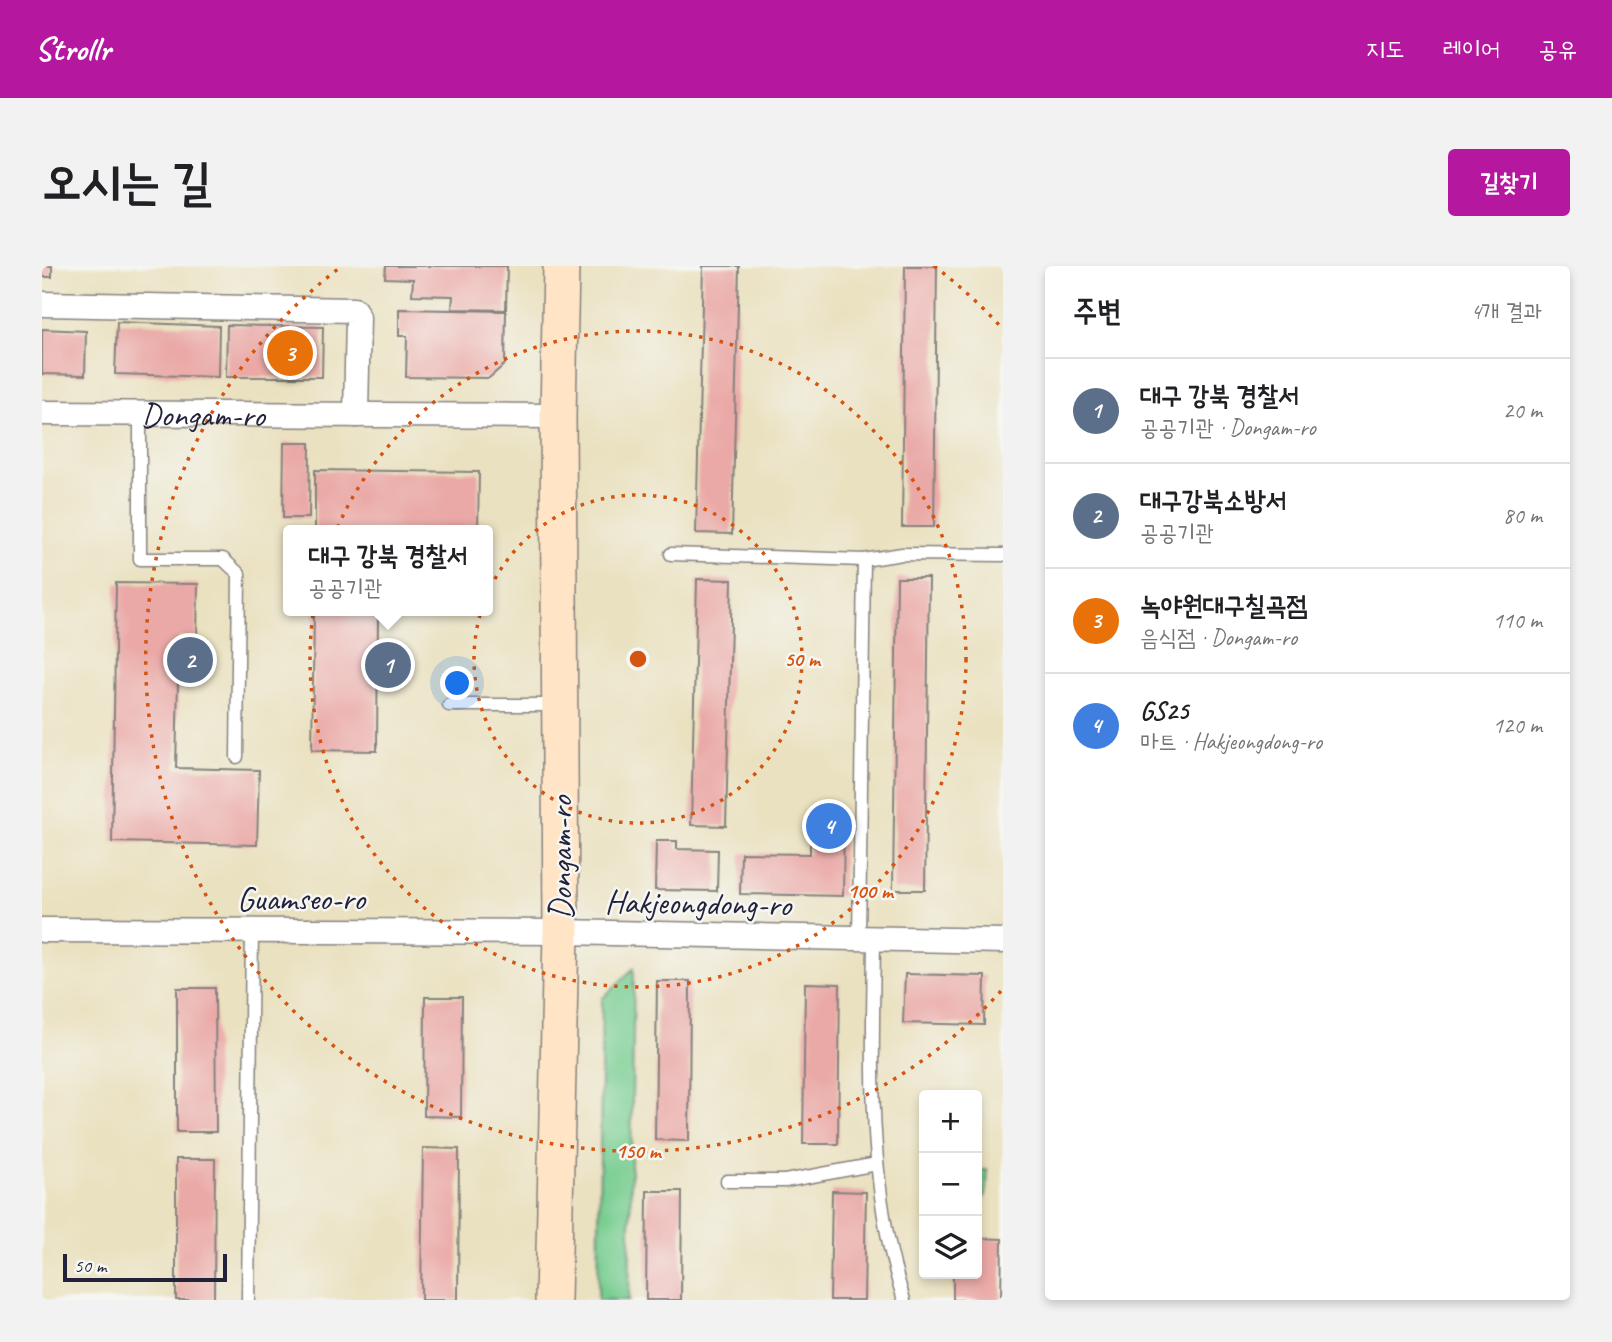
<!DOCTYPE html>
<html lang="ko">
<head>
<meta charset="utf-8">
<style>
  :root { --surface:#fff; --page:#f2f2f2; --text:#202124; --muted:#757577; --line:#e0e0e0; --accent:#b5179e }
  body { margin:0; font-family:Caveat,"Poor Story",sans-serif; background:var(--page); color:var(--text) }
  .controls { position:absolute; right:21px; bottom:21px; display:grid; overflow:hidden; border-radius:7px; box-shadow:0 4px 10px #0003 }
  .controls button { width:63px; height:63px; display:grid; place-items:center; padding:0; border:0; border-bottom:2px solid var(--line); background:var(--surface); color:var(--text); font:35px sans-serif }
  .scale { position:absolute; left:21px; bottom:18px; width:164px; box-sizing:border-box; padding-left:7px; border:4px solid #22223b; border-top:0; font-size:19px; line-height:24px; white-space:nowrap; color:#22223b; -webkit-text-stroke:5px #f6f6f2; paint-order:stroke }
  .you { position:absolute; left:416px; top:418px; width:24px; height:24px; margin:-18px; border:5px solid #fff; border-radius:50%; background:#1a73e8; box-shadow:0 0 0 10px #1a73e833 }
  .badge { display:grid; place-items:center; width:46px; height:46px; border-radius:50%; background:var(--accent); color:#fff; font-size:23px; font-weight:700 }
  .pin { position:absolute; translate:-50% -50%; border:4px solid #fff; box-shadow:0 2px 7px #0006 }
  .popup { position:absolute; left:241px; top:259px; width:210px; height:91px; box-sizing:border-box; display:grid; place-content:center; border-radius:7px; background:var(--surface); filter:drop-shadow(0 2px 5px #0005); font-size:23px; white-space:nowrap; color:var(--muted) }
  .popup b { font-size:26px; color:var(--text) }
  .popup::after { content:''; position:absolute; left:50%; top:100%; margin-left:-14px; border:14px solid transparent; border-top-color:var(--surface) }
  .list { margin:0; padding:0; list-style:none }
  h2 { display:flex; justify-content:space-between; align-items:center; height:91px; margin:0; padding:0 28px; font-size:30px }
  h2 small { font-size:23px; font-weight:400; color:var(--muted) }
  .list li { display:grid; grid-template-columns:46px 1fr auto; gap:21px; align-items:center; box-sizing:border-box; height:105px; padding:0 28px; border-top:2px solid var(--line) }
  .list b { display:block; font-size:26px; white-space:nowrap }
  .list p { margin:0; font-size:23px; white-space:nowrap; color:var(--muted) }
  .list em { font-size:23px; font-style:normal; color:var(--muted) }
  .icon { flex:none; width:38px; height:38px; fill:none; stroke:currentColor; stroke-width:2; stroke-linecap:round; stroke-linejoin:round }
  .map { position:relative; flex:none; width:961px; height:1034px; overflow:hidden; border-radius:7px }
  header { display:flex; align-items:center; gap:42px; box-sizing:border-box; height:98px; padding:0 35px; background:var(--accent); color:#fff }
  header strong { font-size:33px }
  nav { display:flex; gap:38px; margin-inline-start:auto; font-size:24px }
  .intro { display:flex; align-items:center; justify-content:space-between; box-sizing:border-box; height:168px; padding:0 42px }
  h1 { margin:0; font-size:49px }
  .button { padding:18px 32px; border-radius:7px; background:var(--accent); color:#fff; font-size:24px; font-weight:700 }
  main { display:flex; gap:42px; padding:0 42px }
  aside { flex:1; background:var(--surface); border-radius:7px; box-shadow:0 4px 10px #0003 }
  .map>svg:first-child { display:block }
  .green { fill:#78cd91; stroke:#4d7866; stroke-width:2 }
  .building { fill:#eaa9a6 }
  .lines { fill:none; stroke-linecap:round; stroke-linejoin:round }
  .service-casing { stroke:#86827e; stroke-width:15 }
  .minor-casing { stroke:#86827e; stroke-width:27 }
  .secondary-casing { stroke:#86827e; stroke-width:38 }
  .service { stroke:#fff; stroke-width:12 }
  .minor { stroke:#fff; stroke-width:24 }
  .secondary { stroke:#ffe4c6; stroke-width:35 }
  .ring { fill:none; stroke:#d45411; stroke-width:3.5; stroke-dasharray:3.5 7 }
  .labels { text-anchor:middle; stroke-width:5; stroke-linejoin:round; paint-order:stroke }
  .street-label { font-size:33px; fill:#22223b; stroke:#f6f6f2 }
  .centre { fill:#d45411; stroke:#f6f6f2; stroke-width:3.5 }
  .ring-label { font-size:21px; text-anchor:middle; font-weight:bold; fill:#d45411; stroke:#f6f6f2; stroke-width:5; stroke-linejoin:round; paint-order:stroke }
</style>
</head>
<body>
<header>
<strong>Strollr</strong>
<nav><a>지도</a><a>레이어</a><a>공유</a></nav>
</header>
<div class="intro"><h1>오시는 길</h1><a class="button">길찾기</a></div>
<main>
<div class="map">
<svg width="961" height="1034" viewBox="0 0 961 1034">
  <rect width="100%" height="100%" fill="#f6f6f2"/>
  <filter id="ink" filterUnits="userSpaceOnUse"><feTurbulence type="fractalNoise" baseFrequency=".0143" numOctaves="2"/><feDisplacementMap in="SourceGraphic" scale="14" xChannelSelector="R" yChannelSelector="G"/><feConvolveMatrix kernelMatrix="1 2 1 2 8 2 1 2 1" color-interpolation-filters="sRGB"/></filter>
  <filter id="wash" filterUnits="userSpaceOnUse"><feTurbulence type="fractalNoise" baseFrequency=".00686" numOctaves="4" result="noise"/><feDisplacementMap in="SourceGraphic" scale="28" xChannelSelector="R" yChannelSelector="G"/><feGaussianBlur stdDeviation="1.57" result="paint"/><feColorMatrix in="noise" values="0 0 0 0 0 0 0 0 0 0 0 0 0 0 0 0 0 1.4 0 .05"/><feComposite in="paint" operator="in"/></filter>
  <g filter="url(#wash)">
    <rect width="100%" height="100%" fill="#eae1c0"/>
    <g class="green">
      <path d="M 592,702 L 587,1034 L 556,1034 L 560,733 Z"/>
      <path d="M 935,904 L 945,904 C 946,919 946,929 935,940 Z"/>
    </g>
    <g id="blocks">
      <g class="building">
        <rect x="0" y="0" width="10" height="11"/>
        <path d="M 344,0 L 465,0 L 464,44 L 410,43 L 411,30 L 370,29 L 371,13 L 343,12 Z"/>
        <path d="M 661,0 L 697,0 L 690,268 L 654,267 Z"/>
        <path d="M 863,0 L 895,0 L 892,261 L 860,261 Z"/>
        <path d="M 357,43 L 464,45 L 463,98 L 447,112 L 364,111 L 365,70 L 357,70 Z"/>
        <path d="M 75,56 L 177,60 L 176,111 L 73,108 Z"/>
        <path d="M 185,59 L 281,61 L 280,111 L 184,111 Z"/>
        <path d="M 0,63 L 44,65 L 43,109 L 0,108 Z"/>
        <path d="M 242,177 L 268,177 L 267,252 L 241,252 Z"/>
        <path d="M 273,204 L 437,206 L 436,264 L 273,264 Z"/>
        <path d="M 855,312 L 887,312 L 883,624 L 851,624 Z"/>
        <path d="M 655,313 L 690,314 L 684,560 L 649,559 Z"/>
        <path d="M 74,317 L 156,318 L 155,371 L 137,371 L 134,502 L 217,504 L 215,579 L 70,576 Z"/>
        <path d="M 272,345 L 336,345 L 335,485 L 270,484 Z"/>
        <path d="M 768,548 L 802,548 L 801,630 L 698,628 L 699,587 L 768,588 Z"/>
        <path d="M 614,575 L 635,575 L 635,583 L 676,584 L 675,625 L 613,624 Z"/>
        <path d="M 863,708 L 943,710 L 942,759 L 861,757 Z"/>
        <path d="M 615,715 L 648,715 L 647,875 L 613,874 Z"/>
        <path d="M 763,717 L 798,718 L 796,878 L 761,878 Z"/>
        <path d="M 135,722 L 173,722 L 174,866 L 135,866 Z"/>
        <path d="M 383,731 L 420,731 L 419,851 L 382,850 Z"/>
        <path d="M 381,882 L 417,883 L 416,1034 L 379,1034 Z"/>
        <path d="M 134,893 L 173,893 L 172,1034 L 134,1034 Z"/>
        <path d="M 605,925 L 640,925 L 639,1034 L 604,1034 Z"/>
        <path d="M 790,925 L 824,926 L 822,1034 L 788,1034 Z"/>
        <path d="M 935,972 L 960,973 L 959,1034 L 911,1034 L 911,1008 L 935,1008 Z"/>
      </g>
    </g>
  </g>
  <g filter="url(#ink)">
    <use href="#blocks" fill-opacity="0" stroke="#86827e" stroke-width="2"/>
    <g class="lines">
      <defs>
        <g id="service">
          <path d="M 98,148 L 98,293 L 181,293 L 197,308 L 195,491"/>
          <path d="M 629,288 L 822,294 L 860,288 L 961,289"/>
          <path d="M 407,439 L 517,439"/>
          <path d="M 817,672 L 822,294"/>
          <path d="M 832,672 C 831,793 824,918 862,1034"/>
          <path d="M 685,915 L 743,915 L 835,898"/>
          <path d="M 206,1034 L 210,665"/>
        </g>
        <g id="minor">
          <path d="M 0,38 L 312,44 L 316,51 L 314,149"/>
          <path id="s1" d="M 0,147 L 516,150"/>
          <path d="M 0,664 L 519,666 L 961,675"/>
        </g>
        <path id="secondary" d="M 511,1034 L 519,666 L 516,150 L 519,0"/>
      </defs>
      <use href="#service" class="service-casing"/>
      <use href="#minor" class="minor-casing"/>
      <use href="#secondary" class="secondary-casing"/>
      <use href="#service" class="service"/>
      <use href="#minor" class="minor"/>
      <use href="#secondary" class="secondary"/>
    </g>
  </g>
  <g class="ring">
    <circle cx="596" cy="393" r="164"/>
    <circle cx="596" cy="393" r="328"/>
    <path d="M959 725A492 492 0 1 1 300 0M892 0A492 492 0 0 1 959 61"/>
  </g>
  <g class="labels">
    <g class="street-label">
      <text dy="12" stroke="none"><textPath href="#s1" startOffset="161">Dongam-ro</textPath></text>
      <text transform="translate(518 592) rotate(-90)" y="12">Dongam-ro</text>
      <text x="259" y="644">Guamseo-ro</text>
      <text transform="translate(656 636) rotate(1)" y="12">Hakjeongdong-ro</text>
    </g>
  </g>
  <circle cx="596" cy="393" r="10" class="centre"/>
  <g class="ring-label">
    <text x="760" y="400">50 m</text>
    <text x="828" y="632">100 m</text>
    <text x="596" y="892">150 m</text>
  </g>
</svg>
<div class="controls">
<button>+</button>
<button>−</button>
<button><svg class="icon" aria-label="layers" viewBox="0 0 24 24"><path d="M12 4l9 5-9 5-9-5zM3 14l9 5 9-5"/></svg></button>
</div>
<div class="scale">50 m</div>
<div class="you"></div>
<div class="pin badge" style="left:346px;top:399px;background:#5c6f8a">1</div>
<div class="popup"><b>대구 강북 경찰서</b>공공기관</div>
<div class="pin badge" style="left:148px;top:394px;background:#5c6f8a">2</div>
<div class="pin badge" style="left:248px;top:87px;background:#e8710a">3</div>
<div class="pin badge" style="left:787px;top:560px;background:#3f7fe0">4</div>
</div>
<aside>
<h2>주변<small>4개 결과</small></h2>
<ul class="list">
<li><span class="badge" style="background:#5c6f8a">1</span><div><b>대구 강북 경찰서</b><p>공공기관 · Dongam-ro</p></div><em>20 m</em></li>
<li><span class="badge" style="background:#5c6f8a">2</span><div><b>대구강북소방서</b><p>공공기관</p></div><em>80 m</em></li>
<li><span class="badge" style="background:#e8710a">3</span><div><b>녹야원대구칠곡점</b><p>음식점 · Dongam-ro</p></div><em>110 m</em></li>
<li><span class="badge" style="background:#3f7fe0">4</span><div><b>GS25</b><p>마트 · Hakjeongdong-ro</p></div><em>120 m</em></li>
</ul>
</aside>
</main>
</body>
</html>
